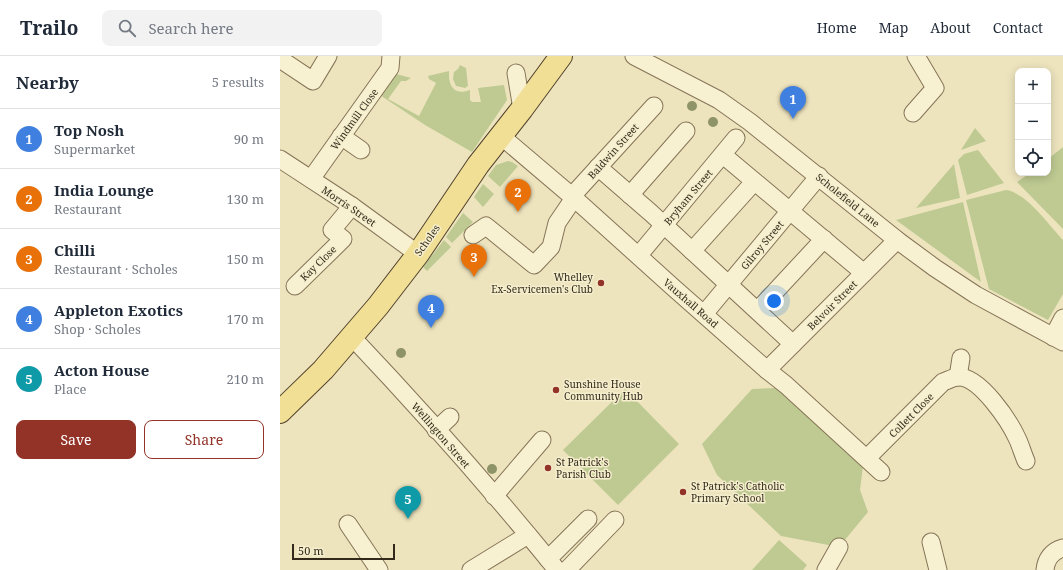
<!DOCTYPE html>
<html lang="en">
<head>
<meta charset="utf-8">
<style>
  :root { --surface:#fff; --page:#f2f2f3; --text:#1f2937; --muted:#747a83; --line:#e0e1e3; --accent:#933328 }
  body { margin:0; font-family:"Noto Serif",serif; background:var(--page); color:var(--text) }
  .controls { position:absolute; right:12px; top:12px; display:grid; overflow:hidden; border-radius:8px; box-shadow:0 2px 10px #0003 }
  .controls button { width:36px; height:36px; display:grid; place-items:center; padding:0; border:0; border-bottom:1px solid var(--line); background:var(--surface); color:var(--text); font:20px sans-serif }
  .scale { position:absolute; left:12px; bottom:10px; width:103px; box-sizing:border-box; padding-left:4px; border:2px solid #342a1c; border-top:0; font-size:11px; line-height:14px; white-space:nowrap; color:#342a1c; -webkit-text-stroke:3px #f5eecd; paint-order:stroke }
  .you { position:absolute; left:494px; top:245px; width:14px; height:14px; margin:-10px; border:3px solid #fff; border-radius:50%; background:#1a73e8; box-shadow:0 0 0 6px #1a73e833 }
  .badge { display:grid; place-items:center; width:26px; height:26px; border-radius:50%; background:var(--accent); color:#fff; font-size:13px; font-weight:700 }
  .pin { position:absolute; translate:-50% -33px; filter:drop-shadow(0 1px 2px #0008) }
  .pin::after { content:''; position:absolute; top:21px; width:14px; height:12px; background:inherit; clip-path:polygon(0 0,100% 0,50% 100%) }
  .list { margin:0; padding:0; list-style:none }
  h2 { display:flex; justify-content:space-between; align-items:center; height:52px; margin:0; padding:0 16px; font-size:17px }
  h2 small { font-size:13px; font-weight:400; color:var(--muted) }
  .list li { display:grid; grid-template-columns:26px 1fr auto; gap:12px; align-items:center; box-sizing:border-box; height:60px; padding:0 16px; border-top:1px solid var(--line) }
  .list b { display:block; font-size:15px; white-space:nowrap }
  .list p { margin:0; font-size:13px; white-space:nowrap; color:var(--muted) }
  .list em { font-size:13px; font-style:normal; color:var(--muted) }
  .actions { display:flex; gap:8px; padding:12px 16px }
  .actions a { flex:1; padding:9px 0; border:1px solid var(--accent); border-radius:8px; text-align:center; font-size:14px; color:var(--accent) }
  .actions .main { background:var(--accent); color:#fff }
  .icon { flex:none; width:22px; height:22px; fill:none; stroke:currentColor; stroke-width:2; stroke-linecap:round; stroke-linejoin:round }
  .map { position:relative; flex:none; width:783px; height:514px; overflow:hidden }
  header { display:flex; align-items:center; gap:24px; box-sizing:border-box; height:56px; padding:0 20px; background:var(--surface); border-bottom:1px solid var(--line) }
  header strong { font-size:19px }
  nav { display:flex; gap:22px; margin-inline-start:auto; font-size:14px }
  .search { width:280px; height:36px; background:var(--page); display:flex; align-items:center; gap:10px; box-sizing:border-box; padding:0 14px; border-radius:8px; color:var(--muted); font-size:15px }
  main { display:flex }
  aside { flex:1; background:var(--surface) }
  .map>svg:first-child { display:block }
  .green { fill:#beca92 }
  .lines { fill:none; stroke-linecap:round; stroke-linejoin:round }
  .minor-casing { stroke:#857457; stroke-width:19 }
  .major-casing { stroke:#52422c; stroke-width:24 }
  .minor { stroke:#f8f1d1; stroke-width:17 }
  .major { stroke:#f1df95; stroke-width:22 }
  .tree { fill:#8e9368 }
  .poi-dot { fill:#933328; stroke:#f5eecd; stroke-width:1.5 }
  .labels { text-anchor:middle; stroke-width:3; stroke-linejoin:round; paint-order:stroke }
  .street-label { font-size:10px; fill:#342a1c; stroke:#f5eecd }
  .poi-label { font-size:10px; fill:#342a1c; stroke:#f5eecd; text-anchor:start }
</style>
</head>
<body>
<header>
<strong>Trailo</strong>
<div class="search"><svg class="icon" aria-label="search" viewBox="0 0 24 24"><circle cx="10" cy="10" r="6"/><path d="M15 15l6 6"/></svg>Search here</div>
<nav><a>Home</a><a>Map</a><a>About</a><a>Contact</a></nav>
</header>
<main>
<aside>
<h2>Nearby<small>5 results</small></h2>
<ul class="list">
<li><span class="badge" style="background:#3f7fe0">1</span><div><b>Top Nosh</b><p>Supermarket</p></div><em>90 m</em></li>
<li><span class="badge" style="background:#e8710a">2</span><div><b>India Lounge</b><p>Restaurant</p></div><em>130 m</em></li>
<li><span class="badge" style="background:#e8710a">3</span><div><b>Chilli</b><p>Restaurant · Scholes</p></div><em>150 m</em></li>
<li><span class="badge" style="background:#3f7fe0">4</span><div><b>Appleton Exotics</b><p>Shop · Scholes</p></div><em>170 m</em></li>
<li><span class="badge" style="background:#0f9aa8">5</span><div><b>Acton House</b><p>Place</p></div><em>210 m</em></li>
</ul>
<div class="actions"><a class="main">Save</a><a>Share</a></div>
</aside>
<div class="map">
<svg width="783" height="514" viewBox="0 0 783 514">
  <rect width="100%" height="100%" fill="#ede4be"/>
  <g class="green">
    <path d="M 180,9 L 186,12 L 188,30 L 185,32 L 176,30 L 173,23 L 174,16 L 178,13 Z"/>
    <path d="M 169,15 C 168,30 174,40 190,34 L 190,44 L 192,46 L 201,46 L 198,32 L 224,29 L 227,44 L 192,96 L 145,69 L 100,39 L 116,18 L 131,22 L 126,25 L 121,25 L 108,43 L 139,60 L 156,27 L 149,23 L 148,20 Z"/>
    <path d="M 695,72 L 706,85 L 681,94 Z"/>
    <path d="M 783,91 L 783,173 L 737,126 L 750,117 L 768,117 L 768,103 Z"/>
    <path d="M 698,94 L 724,127 L 687,139 L 678,104 L 684,98 Z"/>
    <path d="M 228,105 L 232,106 L 238,110 L 220,131 L 208,120 L 216,109 Z"/>
    <path d="M 674,108 L 680,142 L 636,152 Z"/>
    <path d="M 203,128 L 214,138 L 203,151 L 194,141 Z"/>
    <path d="M 726,134 C 747,137 768,168 783,184 L 783,238 L 768,264 L 709,233 L 686,144 Z"/>
    <path d="M 683,146 L 701,226 L 616,164 Z"/>
    <path d="M 183,157 L 193,166 L 172,187 L 166,181 Z"/>
    <path d="M 164,184 L 171,191 L 147,215 L 143,211 Z"/>
    <path d="M 496,332 L 583,410 L 580,434 L 588,456 L 559,491 L 501,480 L 437,419 L 422,388 L 472,333 Z"/>
    <path d="M 345,333 L 399,388 L 338,449 L 283,394 Z"/>
    <path d="M 499,484 L 527,509 L 523,514 L 472,514 Z"/>
  </g>
  <g class="lines">
    <defs>
      <g id="minor">
        <path d="M 354,0 L 439,44 L 470,66 L 617,184 L 655,212 L 696,239 L 783,286"/>
        <path d="M 0,3 L 33,25 L 48,0"/>
        <path d="M 236,17 L 242,53"/>
        <path d="M 633,57 L 655,32 L 636,0"/>
        <path d="M 61,80 L 81,94"/>
        <path d="M 221,80 L 294,142 L 395,233 L 487,314 L 506,329 L 601,416"/>
        <path d="M 443,99 L 584,217"/>
        <path d="M 0,103 L 72,150 L 138,198"/>
        <path d="M 318,111 L 371,157 L 513,288"/>
        <path d="M 31,123 L 110,12 L 111,0"/>
        <path d="M 350,139 L 406,75"/>
        <path d="M 292,140 L 374,50"/>
        <path d="M 193,179 L 206,170 L 254,209 L 271,191 L 277,167 L 294,142"/>
        <path d="M 412,195 L 474,126"/>
        <path d="M 359,199 L 456,82"/>
        <path d="M 15,230 L 63,183 L 52,174 L 72,150"/>
        <path d="M 478,254 L 544,183"/>
        <path d="M 424,258 L 539,120"/>
        <path d="M 72,281 C 143,356 212,434 277,514"/>
        <path d="M 773,281 L 783,262"/>
        <path d="M 487,314 L 617,184"/>
        <path d="M 678,321 L 681,302"/>
        <path d="M 156,374 L 170,361"/>
        <path d="M 587,402 L 663,326 C 667,325 673,321 678,321 C 700,320 730,366 738,384 C 741,391 743,398 746,405"/>
        <path d="M 214,440 L 262,384"/>
        <path d="M 68,468 L 99,514"/>
        <path d="M 651,486 L 658,514"/>
        <path d="M 268,503 L 308,463"/>
        <path d="M 191,514 L 248,479"/>
        <path d="M 287,514 L 335,464"/>
        <path d="M 546,514 L 559,491"/>
        <path d="M 765,514 C 766,503 772,495 783,492"/>
      </g>
      <path id="major" d="M 0,356 L 43,314 L 98,250 L 138,198 L 198,109 L 242,53 L 281,0"/>
    </defs>
    <use href="#minor" class="minor-casing"/>
    <use href="#major" class="major-casing"/>
    <use href="#minor" class="minor"/>
    <use href="#major" class="major"/>
  </g>
  <g class="tree">
    <circle cx="412" cy="50" r="5"/>
    <circle cx="433" cy="66" r="5"/>
    <circle cx="121" cy="297" r="5"/>
    <circle cx="212" cy="413" r="5"/>
  </g>
  <g class="poi-dot">
    <circle cx="321" cy="227" r="4"/>
    <circle cx="276" cy="334" r="4"/>
    <circle cx="268" cy="412" r="4"/>
    <circle cx="403" cy="436" r="4"/>
  </g>
  <g class="labels">
    <g class="street-label">
      <text transform="translate(74 63) rotate(-54)" y="4">Windmill Close</text>
      <text transform="translate(333 95) rotate(-48)" y="4">Baldwin Street</text>
      <text transform="translate(408 141) rotate(-50)" y="4">Bryham Street</text>
      <text transform="translate(568 144) rotate(39)" y="4">Scholefield Lane</text>
      <text transform="translate(69 150) rotate(34)" y="4">Morris Street</text>
      <text transform="translate(147 184) rotate(-55)" y="4">Scholes</text>
      <text transform="translate(482 189) rotate(-50)" y="4">Gilroy Street</text>
      <text transform="translate(38 207) rotate(-44)" y="4">Kay Close</text>
      <text transform="translate(411 247) rotate(41)" y="4">Vauxhall Road</text>
      <text transform="translate(552 249) rotate(-45)" y="4">Belvoir Street</text>
      <text transform="translate(631 359) rotate(-45)" y="4">Collett Close</text>
      <text transform="translate(161 379) rotate(49)" y="4">Wellington Street</text>
    </g>
    <g class="poi-label">
      <text x="313" y="225" text-anchor="end">Whelley<tspan x="313" dy="12">Ex-Servicemen's Club</tspan></text>
      <text x="284" y="332">Sunshine House<tspan x="284" dy="12">Community Hub</tspan></text>
      <text x="276" y="410">St Patrick's<tspan x="276" dy="12">Parish Club</tspan></text>
      <text x="411" y="434">St Patrick's Catholic<tspan x="411" dy="12">Primary School</tspan></text>
    </g>
  </g>
</svg>
<div class="controls">
<button>+</button>
<button>−</button>
<button><svg class="icon" aria-label="locate" viewBox="0 0 24 24"><circle cx="12" cy="12" r="6"/><path d="M12 2v4M12 18v4M2 12h4M18 12h4"/></svg></button>
</div>
<div class="scale">50 m</div>
<div class="you"></div>
<div class="pin badge" style="left:513px;top:63px;background:#3f7fe0">1</div>
<div class="pin badge" style="left:238px;top:156px;background:#e8710a">2</div>
<div class="pin badge" style="left:194px;top:221px;background:#e8710a">3</div>
<div class="pin badge" style="left:151px;top:272px;background:#3f7fe0">4</div>
<div class="pin badge" style="left:128px;top:463px;background:#0f9aa8">5</div>
</div>
</main>
</body>
</html>
